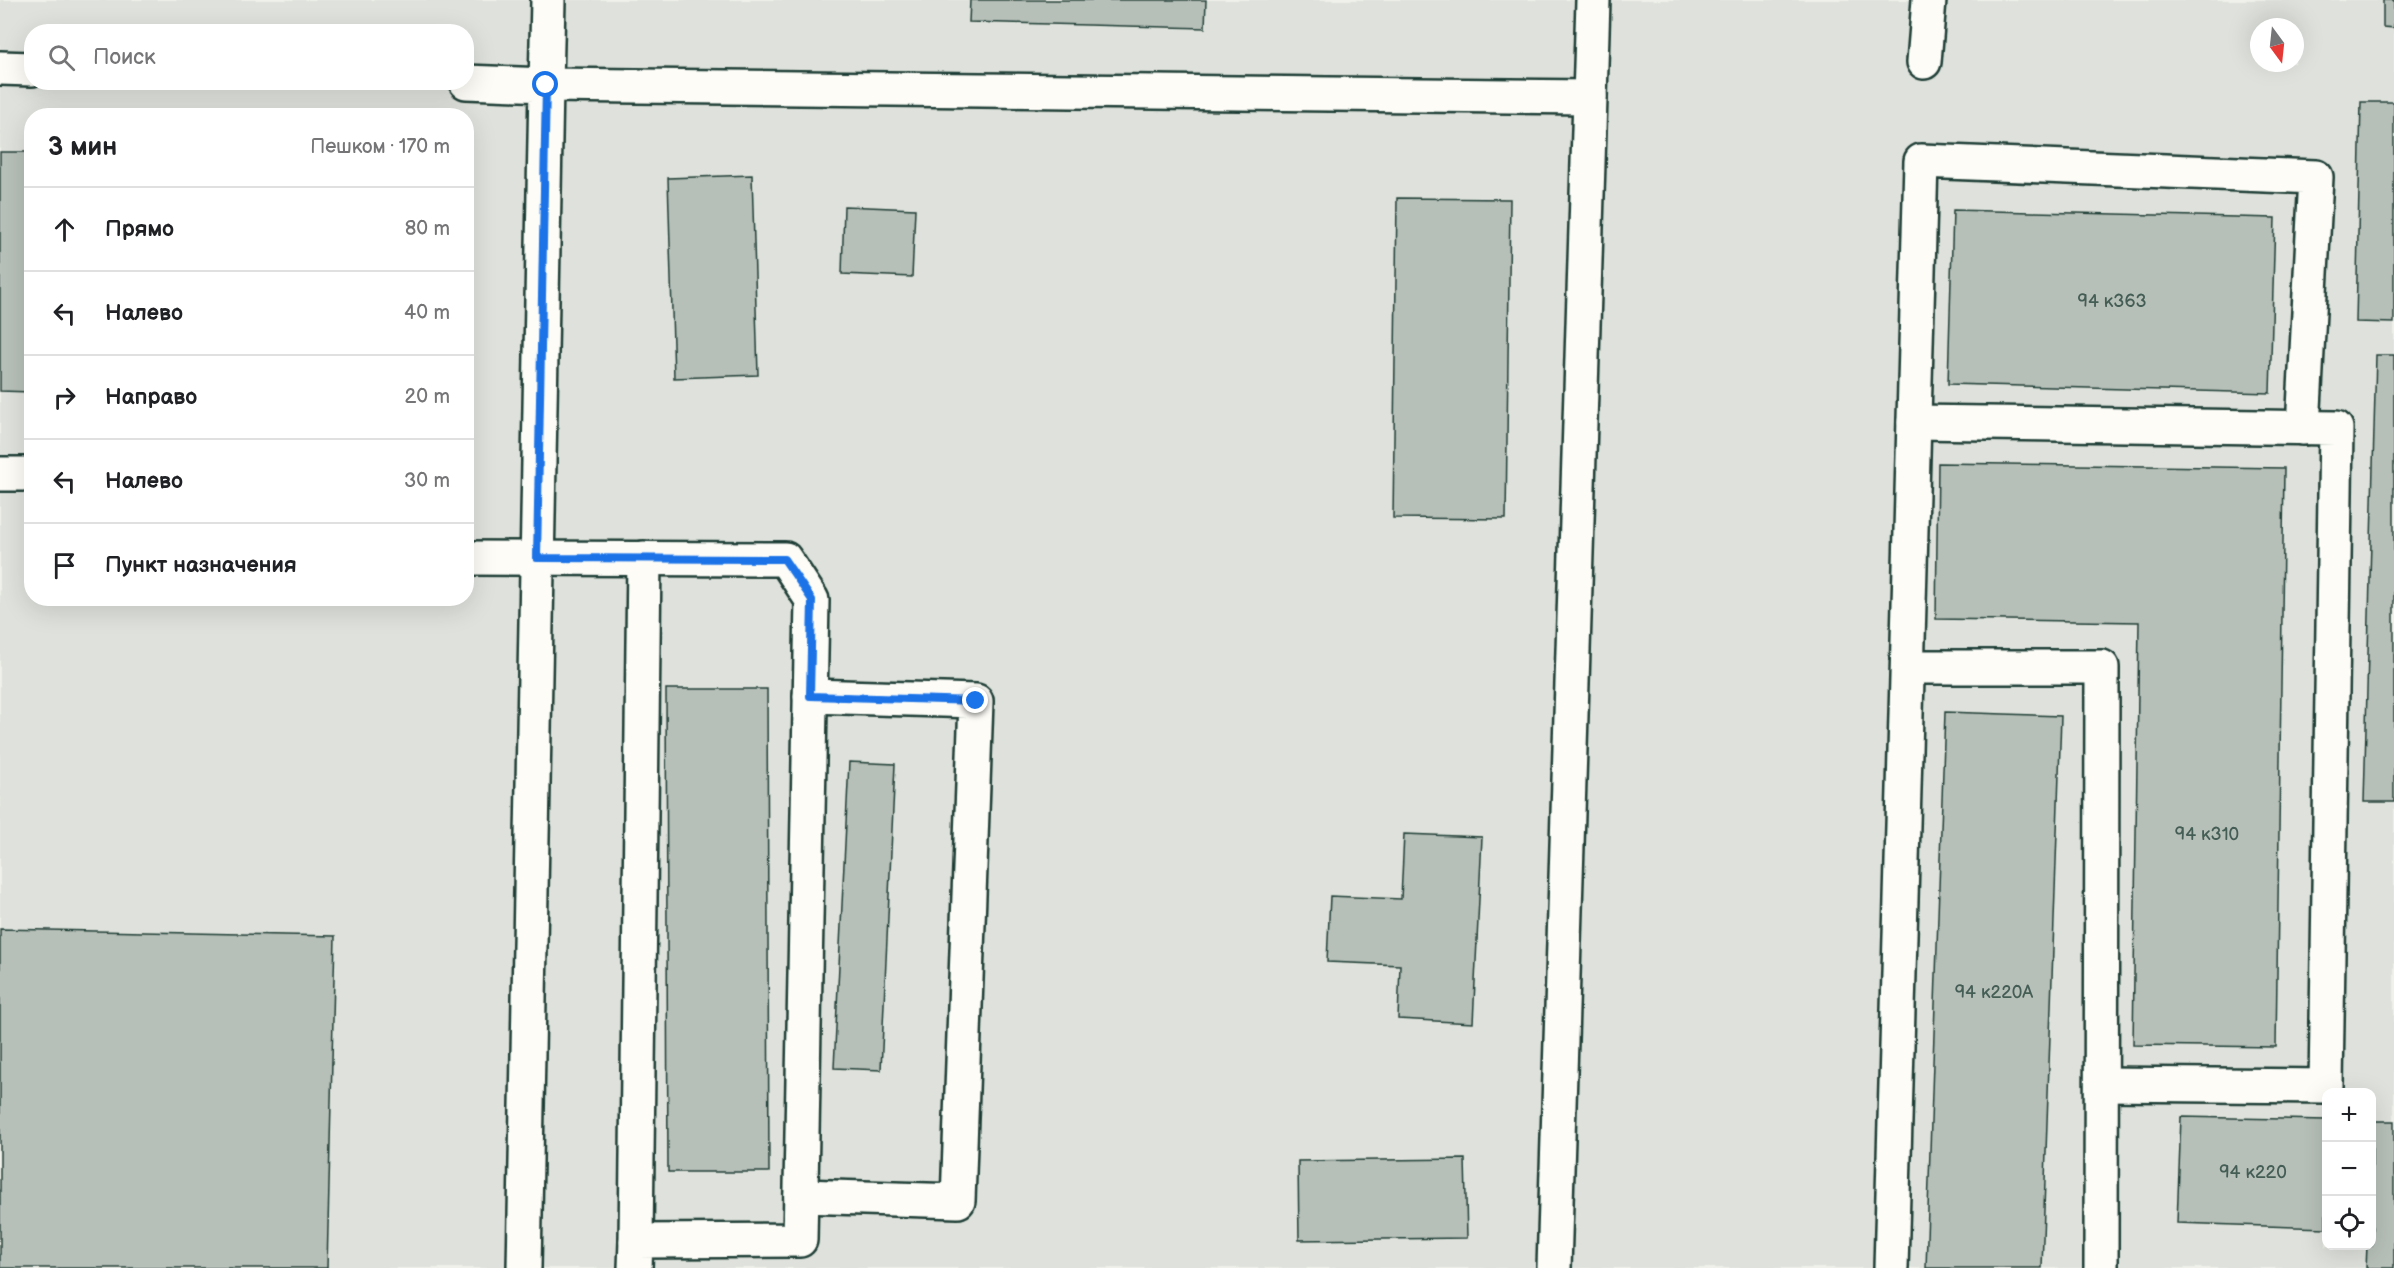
<!DOCTYPE html>
<html lang="ru">
<head>
<meta charset="utf-8">
<style>
  :root { --surface:#fff; --page:#f2f2f2; --text:#202124; --muted:#757577; --line:#e0e0e0 }
  body { margin:0; font-family:"Balsamiq Sans",sans-serif; background:var(--page); color:var(--text) }
  .controls { position:absolute; right:18px; bottom:18px; display:grid; overflow:hidden; border-radius:12px; box-shadow:0 6px 24px #0002 }
  .controls button { width:54px; height:54px; display:grid; place-items:center; padding:0; border:0; border-bottom:2px solid var(--line); background:var(--surface); color:var(--text); font:30px sans-serif }
  .compass { position:absolute; left:2250px; top:18px; width:54px; height:54px; border-radius:50%; background:var(--surface); box-shadow:0 6px 24px #0002; rotate:165deg }
  .stop { position:absolute; width:18px; height:18px; margin:-14px; border:4px solid #1a73e8; border-radius:50%; background:#fff }
  .stop.end { background:#1a73e8; border-color:#fff; box-shadow:0 2px 6px #0008 }
  .list { margin:0; padding:0; list-style:none }
  h2 { display:flex; justify-content:space-between; align-items:center; height:78px; margin:0; padding:0 24px; font-size:26px }
  h2 small { font-size:20px; font-weight:400; color:var(--muted) }
  .list li { display:grid; grid-template-columns:39px 1fr auto; gap:18px; align-items:center; box-sizing:border-box; height:84px; padding:0 24px; border-top:2px solid var(--line) }
  .list b { display:block; font-size:22px; white-space:nowrap }
  .list em { font-size:20px; font-style:normal; color:var(--muted) }
  .icon { flex:none; width:33px; height:33px; fill:none; stroke:currentColor; stroke-width:2; stroke-linecap:round; stroke-linejoin:round }
  .map { position:relative; flex:none; width:2394px; height:1268px; overflow:hidden }
  .search { position:absolute; background:var(--surface); box-shadow:0 6px 24px #0002; left:24px; top:24px; width:450px; height:66px; display:flex; align-items:center; gap:15px; box-sizing:border-box; padding:0 21px; border-radius:24px; color:var(--muted); font-size:22px }
  .panel { position:absolute; background:var(--surface); box-shadow:0 6px 24px #0002; left:24px; top:108px; width:450px; height:498px; border-radius:24px }
  .map>svg:first-child { display:block }
  .built { fill:#dfe2dc; fill-rule:evenodd }
  .building { fill:#b6bfb8; stroke:#1f3d34; stroke-width:1.5 }
  .lines { fill:none; stroke-linecap:round; stroke-linejoin:round }
  .minor-casing { stroke:#1f3d34; stroke-width:38 }
  .minor { stroke:#fdfcf7; stroke-width:33 }
  .route { stroke:#1a73e8; stroke-width:8 }
  .labels { text-anchor:middle; stroke-width:5; stroke-linejoin:round; paint-order:stroke }
  .number-label { font-size:18px; fill:#455e55 }
</style>
</head>
<body>
<div class="map">
<svg width="2394" height="1268" viewBox="0 0 2394 1268">
  <rect width="100%" height="100%" fill="#f0f1eb"/>
  <filter id="ink" filterUnits="userSpaceOnUse"><feTurbulence type="fractalNoise" baseFrequency=".0167" numOctaves="2"/><feDisplacementMap in="SourceGraphic" scale="12" xChannelSelector="R" yChannelSelector="G"/><feConvolveMatrix kernelMatrix="1 2 1 2 8 2 1 2 1" color-interpolation-filters="sRGB"/></filter>
  <g filter="url(#ink)">
    <path class="built" d="M 0,0 L 2394,0 L 2394,1268 L 0,1268 ZM 2259,27 L 2295,27 L 2295,63 L 2259,63 ZM 32,32 L 466,32 L 466,82 L 32,82 ZM 32,116 L 466,116 L 466,598 L 32,598 ZM 2326,1092 L 2372,1092 L 2372,1246 L 2326,1246 Z"/>
    <g class="building">
      <path d="M 970,0 L 1206,0 L 1205,28 L 969,22 Z"/>
      <path d="M 2383,0 L 2394,0 L 2394,28 L 2383,27 Z"/>
      <path d="M 2361,102 L 2394,102 L 2394,323 L 2356,322 Z"/>
      <path d="M 0,152 L 32,152 L 32,392 L 0,391 Z"/>
      <path d="M 752,175 L 758,375 L 674,378 L 668,178 Z"/>
      <path d="M 1397,198 L 1510,199 L 1506,519 L 1393,518 Z"/>
      <path d="M 844,206 L 915,209 L 912,277 L 842,274 Z"/>
      <path d="M 1953,210 L 2275,218 L 2270,393 L 1948,384 Z"/>
      <path d="M 2376,355 L 2394,355 L 2394,802 L 2364,802 Z"/>
      <path d="M 1938,463 L 2284,468 L 2276,1047 L 2133,1045 L 2139,622 L 1936,619 Z"/>
      <path d="M 666,689 L 767,689 L 769,1172 L 668,1172 Z"/>
      <path d="M 1945,712 L 2061,716 L 2042,1268 L 1926,1268 Z"/>
      <path d="M 849,762 L 895,764 L 881,1070 L 834,1068 Z"/>
      <path d="M 1404,834 L 1482,837 L 1473,1023 L 1398,1019 L 1400,965 L 1327,962 L 1330,896 L 1401,899 Z"/>
      <path d="M 0,929 L 335,936 L 327,1268 L 0,1268 Z"/>
      <path d="M 2181,1117 L 2326,1120 L 2326,1228 L 2177,1223 Z"/>
      <path d="M 2372,1121 L 2394,1121 L 2394,1268 L 2366,1268 L 2367,1246 L 2372,1246 Z"/>
      <path d="M 1465,1159 L 1467,1238 L 1299,1240 L 1298,1161 Z"/>
    </g>
    <g class="lines">
      <defs>
        <g id="minor">
          <path d="M 548,0 L 546,85 L 1590,97"/>
          <path d="M 1924,62 L 1929,0"/>
          <path d="M 0,68 L 32,69"/>
          <path d="M 466,82 L 546,85 L 524,1268"/>
          <path d="M 1914,422 L 2336,428 L 2326,1086 L 2102,1084"/>
          <path d="M 0,474 L 32,474"/>
          <path d="M 466,558 L 785,559 L 812,600 L 800,1240 L 636,1241 L 635,1268"/>
          <path d="M 1908,667 L 2102,667 L 2101,1268"/>
          <path d="M 801,1196 L 958,1201 L 976,701 L 810,696"/>
          <path d="M 636,1241 L 644,558"/>
          <path d="M 1554,1268 L 1593,0"/>
          <path d="M 1891,1268 L 1921,161 L 2316,177 L 2303,428"/>
        </g>
      </defs>
      <use href="#minor" class="minor-casing"/>
      <use href="#minor" class="minor"/>
    </g>
  </g>
  <g class="lines" filter="url(#ink)">
    <path class="route" d="M 546,85 L 537,558 L 784,559 L 812,600 L 810,696 L 976,701"/>
  </g>
  <g class="labels">
    <g class="number-label">
      <text x="2112" y="307">94 к363</text>
      <text x="2207" y="840">94 к310</text>
      <text x="1994" y="998">94 к220А</text>
      <text x="2253" y="1178">94 к220</text>
    </g>
  </g>
</svg>
<div class="controls">
<button>+</button>
<button>−</button>
<button><svg class="icon" aria-label="locate" viewBox="0 0 24 24"><circle cx="12" cy="12" r="6"/><path d="M12 2v4M12 18v4M2 12h4M18 12h4"/></svg></button>
</div>
<svg class="compass" viewBox="-18 -18 36 36"><path d="M0-13l5 13h-10z" fill="#e53935"/><path d="M0 13l5-13h-10z" fill="#757577"/></svg>
<div class="stop" style="left:546px;top:85px"></div>
<div class="stop end" style="left:976px;top:701px"></div>
<div class="search"><svg class="icon" aria-label="search" viewBox="0 0 24 24"><circle cx="10" cy="10" r="6"/><path d="M15 15l6 6"/></svg>Поиск</div>
<section class="panel">
<h2>3 мин<small>Пешком · 170 m</small></h2>
<ul class="list">
<li><svg class="icon" aria-label="ahead" viewBox="0 0 24 24"><path d="M12 20V5M6 11l6-6 6 6"/></svg><div><b>Прямо</b></div><em>80 m</em></li>
<li><svg class="icon" aria-label="left" viewBox="0 0 24 24"><path d="M17 20v-9H6M10 6l-5 5 5 5"/></svg><div><b>Налево</b></div><em>40 m</em></li>
<li><svg class="icon" aria-label="right" viewBox="0 0 24 24"><path d="M7 20v-9h11M14 6l5 5-5 5"/></svg><div><b>Направо</b></div><em>20 m</em></li>
<li><svg class="icon" aria-label="left" viewBox="0 0 24 24"><path d="M17 20v-9H6M10 6l-5 5 5 5"/></svg><div><b>Налево</b></div><em>30 m</em></li>
<li><svg class="icon" aria-label="arrive" viewBox="0 0 24 24"><path d="M6 21V4h12l-3 4 3 4H6"/></svg><div><b>Пункт назначения</b></div></li>
</ul>
</section>
</div>
</body>
</html>
